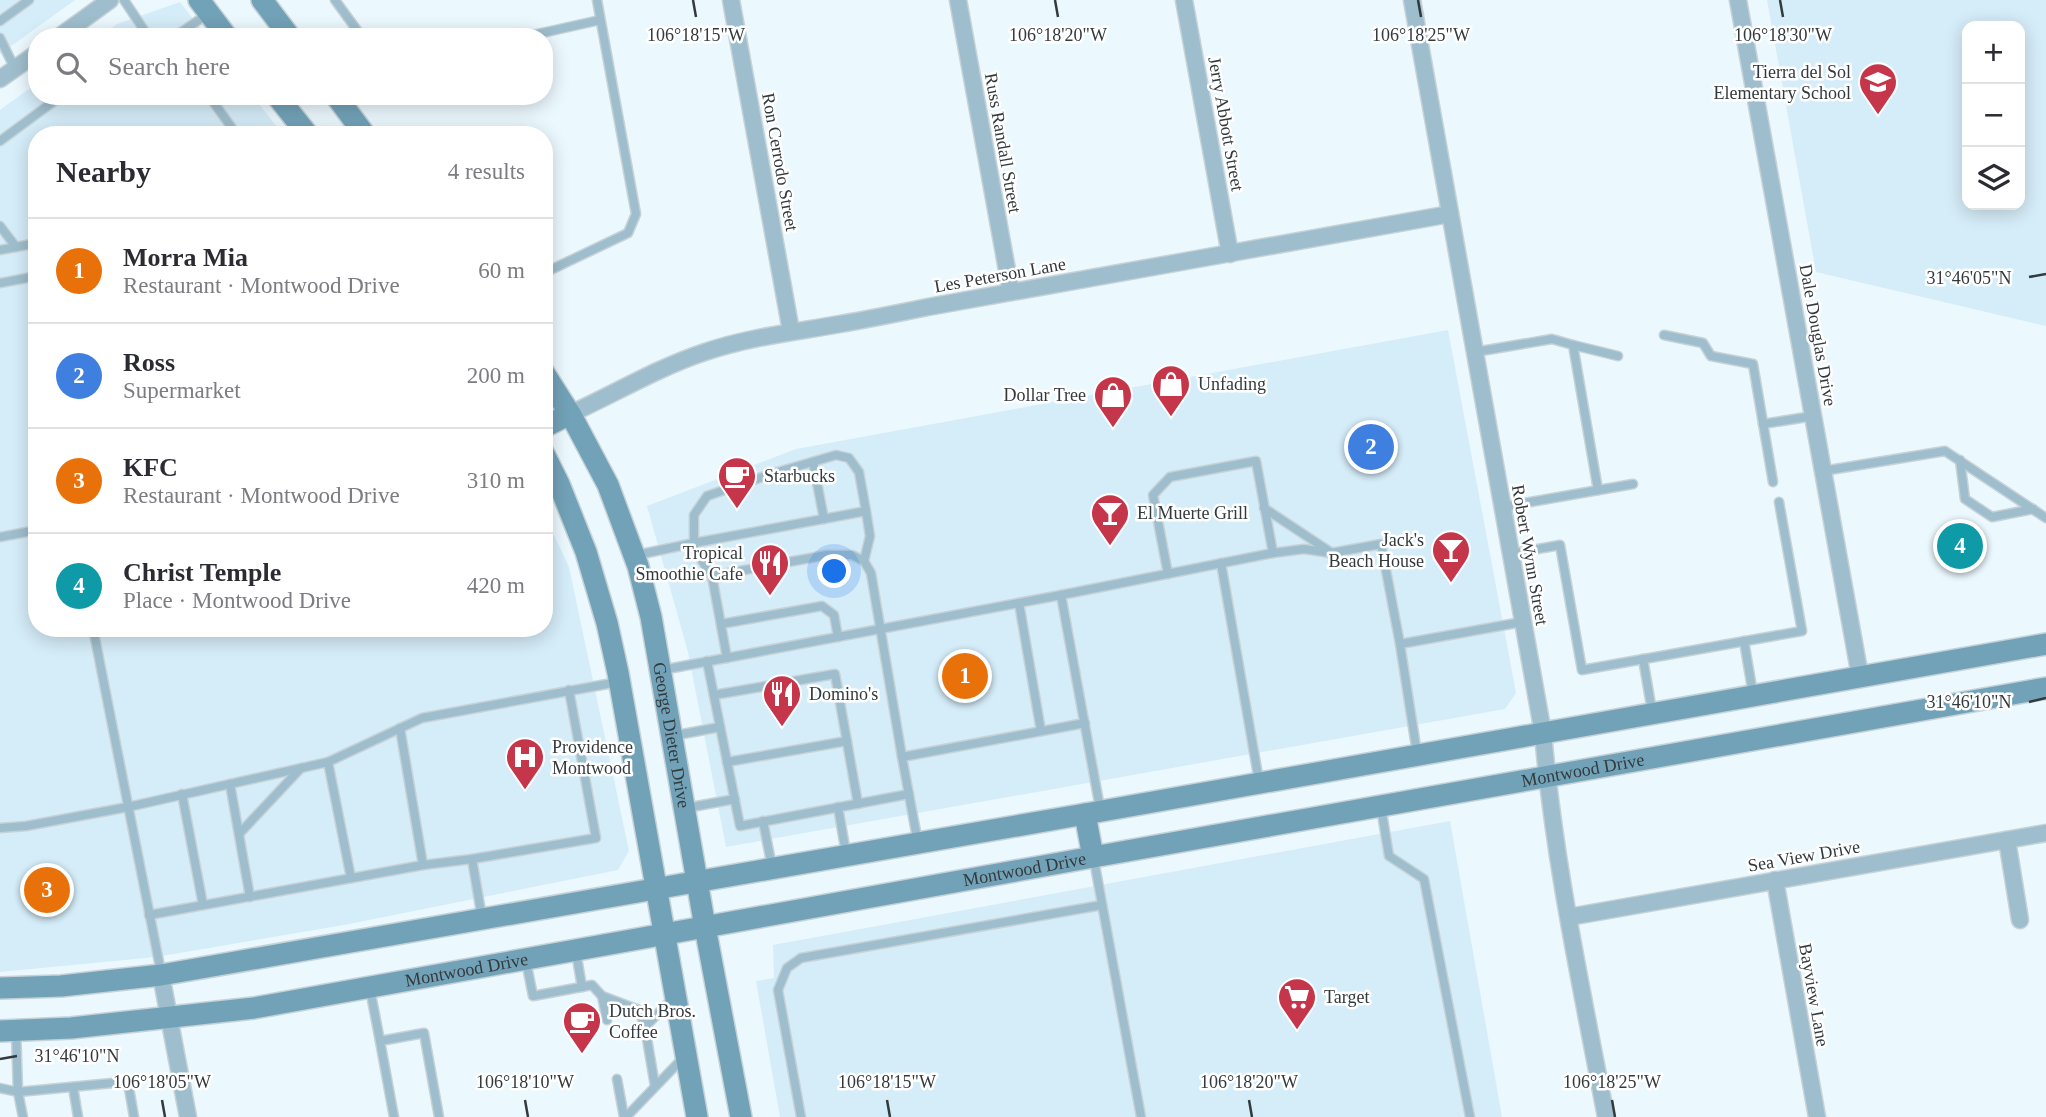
<!DOCTYPE html>
<html lang="en">
<head>
<meta charset="utf-8">
<style>
  :root { --surface:#fff; --page:#f2f2f3; --text:#2b2b33; --muted:#7c7c81; --line:#e1e1e2; --accent:#d93025 }
  body { margin:0; font-family:"Times New Roman",serif; background:var(--page); color:var(--text) }
  .controls { position:absolute; right:21px; top:21px; display:grid; overflow:hidden; border-radius:14px; box-shadow:0 4px 18px #0003 }
  .controls button { width:63px; height:63px; display:grid; place-items:center; padding:0; border:0; border-bottom:2px solid var(--line); background:var(--surface); color:var(--text); font:35px sans-serif }
  .you { position:absolute; left:835px; top:572px; width:24px; height:24px; margin:-18px; border:5px solid #fff; border-radius:50%; background:#1a73e8; box-shadow:0 0 0 10px #1a73e833 }
  .badge { display:grid; place-items:center; width:46px; height:46px; border-radius:50%; background:var(--accent); color:#fff; font-size:23px; font-weight:700 }
  .pin { position:absolute; translate:-50% -50%; border:4px solid #fff; box-shadow:0 2px 7px #0006 }
  .list { margin:0; padding:0; list-style:none }
  h2 { display:flex; justify-content:space-between; align-items:center; height:91px; margin:0; padding:0 28px; font-size:30px }
  h2 small { font-size:23px; font-weight:400; color:var(--muted) }
  .list li { display:grid; grid-template-columns:46px 1fr auto; gap:21px; align-items:center; box-sizing:border-box; height:105px; padding:0 28px; border-top:2px solid var(--line) }
  .list b { display:block; font-size:26px; white-space:nowrap }
  .list p { margin:0; font-size:23px; white-space:nowrap; color:var(--muted) }
  .list em { font-size:23px; font-style:normal; color:var(--muted) }
  .icon { flex:none; width:38px; height:38px; fill:none; stroke:currentColor; stroke-width:2; stroke-linecap:round; stroke-linejoin:round }
  .map { position:relative; flex:none; width:2046px; height:1117px; overflow:hidden }
  .search { position:absolute; background:var(--surface); box-shadow:0 4px 18px #0003; left:28px; top:28px; width:525px; height:77px; display:flex; align-items:center; gap:18px; box-sizing:border-box; padding:0 24px; border-radius:28px; color:var(--muted); font-size:26px }
  .panel { position:absolute; background:var(--surface); box-shadow:0 4px 18px #0003; left:28px; top:126px; width:525px; height:511px; border-radius:28px }
  .map>svg:first-child { display:block }
  .built { fill:#d5edf9; fill-rule:evenodd }
  .lines { fill:none; stroke-linecap:round; stroke-linejoin:round }
  .lane-casing { stroke:#c6d2d7; stroke-width:11 }
  .street-casing { stroke:#c6d2d7; stroke-width:19 }
  .secondary-casing { stroke:#c6d2d7; stroke-width:24 }
  .lane { stroke:#9fbecd; stroke-width:8 }
  .street { stroke:#9fbecd; stroke-width:16 }
  .secondary { stroke:#72a2b8; stroke-width:21 }
  .ticks { fill:none; stroke:#333a3d; stroke-width:2.5 }
  .labels { text-anchor:middle; stroke-width:5; stroke-linejoin:round; paint-order:stroke }
  .poi-label { font-size:18px; fill:#333a3d; stroke:#fff; text-anchor:start }
  .street-label { font-size:18px; fill:#333a3d; stroke:#fff }
  .ticks-label { font-size:18px; text-anchor:middle; fill:#333a3d; stroke:#fff; stroke-width:5; stroke-linejoin:round; paint-order:stroke }
</style>
</head>
<body>
<div class="map">
<svg width="2046" height="1117" viewBox="0 0 2046 1117">
  <rect width="100%" height="100%" fill="#ebf8fe"/>
  <g class="built">
    <path d="M 0,0 L 75,0 L 0,54 Z"/>
    <path d="M 1767,0 L 2046,0 L 2046,326 L 1816,272 ZM 1967,26 L 2020,26 L 2020,205 L 1967,205 Z"/>
    <path d="M 180,2 L 207,37 L 99,37 L 117,24 Z"/>
    <path d="M 37,83 L 37,96 L 253,96 L 283,135 L 37,135 L 37,628 L 544,628 L 544,514 L 569,567 L 629,851 L 618,870 L 344,925 L 156,957 L 0,972 L 0,110 Z"/>
    <path d="M 1448,330 L 1516,693 L 1505,709 L 726,847 L 688,652 L 647,506 L 796,449 Z"/>
    <path d="M 1450,821 L 1502,1117 L 780,1117 L 756,981 L 774,978 L 773,945 Z"/>
  </g>
  <g class="lines">
    <defs>
      <g id="lane">
        <path d="M 124,0 L 146,33"/>
        <path d="M 335,0 L 362,37"/>
        <path d="M 0,21 L 29,0"/>
        <path d="M 142,37 L 146,33 L 156,37"/>
        <path d="M 174,37 L 209,13"/>
        <path d="M 524,37 L 600,20"/>
        <path d="M 0,38 L 15,69"/>
        <path d="M 209,96 L 237,135"/>
        <path d="M 0,141 L 61,96"/>
        <path d="M 0,226 L 16,247 L 0,250"/>
        <path d="M 16,247 L 37,243"/>
        <path d="M 544,273 L 628,233 L 636,214 L 597,0"/>
        <path d="M 0,283 L 37,276"/>
        <path d="M 1664,335 L 1703,343 L 1711,356 L 1753,364 L 1773,482"/>
        <path d="M 1573,345 L 1618,356"/>
        <path d="M 1475,352 L 1552,339 L 1573,345 L 1598,490"/>
        <path d="M 1763,424 L 1813,416"/>
        <path d="M 1960,460 L 1965,499 L 1992,517 L 2033,509"/>
        <path d="M 813,462 L 824,519"/>
        <path d="M 1823,471 L 1945,451 L 2046,518"/>
        <path d="M 1502,507 L 1633,484"/>
        <path d="M 1264,508 L 1329,551"/>
        <path d="M 0,537 L 37,530"/>
        <path d="M 1510,554 L 1560,545 L 1582,670 L 1802,631 L 1779,502"/>
        <path d="M 637,555 L 694,543 L 695,550 L 712,576 L 727,658"/>
        <path d="M 864,561 L 870,536 L 866,511 L 859,472 L 849,458 L 836,455 L 771,474 L 707,496 L 694,515 L 694,543 L 866,511"/>
        <path d="M 1221,563 L 1259,781"/>
        <path d="M 1168,574 L 1153,495 L 1170,477 L 1256,461 L 1273,553"/>
        <path d="M 712,576 L 827,555 L 852,555 L 864,561 L 871,573 L 902,757"/>
        <path d="M 1019,603 L 1041,731"/>
        <path d="M 721,624 L 822,606 L 834,615 L 838,637"/>
        <path d="M 93,628 L 161,972"/>
        <path d="M 1744,641 L 1753,694"/>
        <path d="M 1643,659 L 1652,711"/>
        <path d="M 707,661 L 740,826 L 909,794"/>
        <path d="M 662,670 L 1061,595"/>
        <path d="M 714,695 L 835,674 L 858,804"/>
        <path d="M 400,728 L 423,865 L 472,859"/>
        <path d="M 672,736 L 720,727"/>
        <path d="M 1417,753 L 1400,644 L 1522,622"/>
        <path d="M 328,762 L 351,878"/>
        <path d="M 727,762 L 847,741"/>
        <path d="M 230,784 L 250,897"/>
        <path d="M 182,794 L 203,905"/>
        <path d="M 838,807 L 846,853"/>
        <path d="M 1381,807 L 1389,856 L 1424,879 L 1470,1117"/>
        <path d="M 686,808 L 735,799"/>
        <path d="M 1100,808 L 1061,595 L 1273,553 L 1304,549 L 1331,553 L 1381,544 L 1400,644"/>
        <path d="M 763,821 L 772,867"/>
        <path d="M 0,828 L 26,826 L 128,807 L 328,762 L 422,718 L 618,682"/>
        <path d="M 239,834 L 301,768"/>
        <path d="M 918,843 L 902,757 L 1085,723"/>
        <path d="M 1094,860 L 1141,1117"/>
        <path d="M 149,915 L 423,865"/>
        <path d="M 482,918 L 472,859 L 596,838 L 569,690"/>
        <path d="M 576,952 L 582,987"/>
        <path d="M 526,961 L 533,996 L 592,985 L 602,996 L 639,1010 L 645,1027"/>
        <path d="M 370,989 L 380,1041"/>
        <path d="M 602,996 L 607,1020"/>
        <path d="M 16,1031 L 18,1092 L 23,1117"/>
        <path d="M 617,1079 L 624,1117"/>
        <path d="M 655,1086 L 645,1027 L 674,997"/>
        <path d="M 73,1087 L 78,1117"/>
        <path d="M 0,1088 L 18,1092 L 123,1082 L 129,1088 L 134,1117"/>
        <path d="M 394,1117 L 380,1041 L 424,1033 L 439,1117"/>
        <path d="M 626,1117 L 682,1059"/>
        <path d="M 801,1117 L 778,990 L 787,968 L 801,958 L 1102,905"/>
      </g>
      <g id="street">
        <path d="M 731,0 L 791,331"/>
        <path d="M 958,0 L 1011,292"/>
        <path d="M 1184,0 L 1230,254"/>
        <path d="M 1412,0 L 1543,733 C 1554,862 1582,990 1606,1117"/>
        <path d="M 1738,0 L 1860,676"/>
        <path d="M 59,37 L 110,0"/>
        <path d="M 0,79 L 37,53"/>
        <path d="M 570,414 C 616,393 657,368 705,352 C 749,337 795,332 840,324 C 869,319 899,313 928,307 C 1102,275 1276,246 1450,214"/>
        <path d="M 2007,840 L 2020,920"/>
        <path d="M 1775,880 L 1817,1117"/>
        <path d="M 1569,917 L 2046,833"/>
        <path d="M 161,975 L 188,1117"/>
      </g>
      <g id="secondary">
        <path d="M 199,0 L 227,37"/>
        <path d="M 262,0 L 290,37"/>
        <path d="M 277,96 L 308,135"/>
        <path d="M 336,96 L 365,135"/>
        <path id="s1" d="M 544,373 L 572,417 L 608,485 L 638,566 L 651,617 L 705,927 L 741,1117"/>
        <path d="M 544,427 L 570,414"/>
        <path d="M 544,454 L 559,484 L 586,552 L 607,623 L 618,673 L 697,1117"/>
        <path d="M 1085,814 L 1093,857"/>
        <path d="M 0,988 L 61,986 L 161,975 L 1085,814 L 2046,644"/>
        <path id="s2" d="M 0,1031 L 71,1028 L 254,1008 L 1093,857 L 2046,688"/>
      </g>
    </defs>
    <use href="#lane" class="lane-casing"/>
    <use href="#street" class="street-casing"/>
    <use href="#secondary" class="secondary-casing"/>
    <use href="#lane" class="lane"/>
    <use href="#street" class="street"/>
    <use href="#secondary" class="secondary"/>
  </g>
  <path class="ticks" d="M 693,0 L 696,17M 1055,0 L 1058,17M 1418,0 L 1421,17M 1780,0 L 1783,17M 2029,277 L 2046,274M 2029,702 L 2046,698M 0,1059 L 17,1056M 162,1100 L 165,1117M 525,1100 L 528,1117M 887,1100 L 890,1117M 1249,1100 L 1252,1117M 1612,1100 L 1615,1117"/>
  <defs>
    <symbol id="school-pin" viewBox="-11 -11 22 30"><path d="M0 17L-7.5 6A9.5 9.5 0 1 1 7.5 6Z" fill="#c6364a" stroke="#fff"/><path d="M0-5L7-2L0 1L-7-2ZM-4 1L0 2.5L4 1V4Q0 6-4 4Z" fill="#fff"/></symbol>
    <symbol id="shop-pin" viewBox="-11 -11 22 30"><path d="M0 17L-7.5 6A9.5 9.5 0 1 1 7.5 6Z" fill="#c6364a" stroke="#fff"/><path d="M-5-2.5h2.3a2.7 3.5 0 0 1 5.4 0H5L5.5 6h-11ZM-1.5-2.5h3a1.5 2.3 0 0 0-3 0Z" fill="#fff"/></symbol>
    <symbol id="cafe-pin" viewBox="-11 -11 22 30"><path d="M0 17L-7.5 6A9.5 9.5 0 1 1 7.5 6Z" fill="#c6364a" stroke="#fff"/><path d="M-5.5-4.5H6V0H3Q3 3.5 0 3.5H-2.5Q-5.5 3.5-5.5 0ZM3-3.2v2h1.7v-2ZM-6 4.5H4V6H-6Z" fill="#fff"/></symbol>
    <symbol id="bar-pin" viewBox="-11 -11 22 30"><path d="M0 17L-7.5 6A9.5 9.5 0 1 1 7.5 6Z" fill="#c6364a" stroke="#fff"/><path d="M-6-5H6L.8 .8V4.5H3.5V6h-7V4.5H-.8V.8Z" fill="#fff"/></symbol>
    <symbol id="restaurant-pin" viewBox="-11 -11 22 30"><path d="M0 17L-7.5 6A9.5 9.5 0 1 1 7.5 6Z" fill="#c6364a" stroke="#fff"/><path d="M-5-6h1v4h1v-4h1v4h1v-4h1v5L-1.5 .5V6h-2V.5L-5-1ZM5-6V6H3V1.5H1.5Q1.5-4 5-6Z" fill="#fff"/></symbol>
    <symbol id="hospital-pin" viewBox="-11 -11 22 30"><path d="M0 17L-7.5 6A9.5 9.5 0 1 1 7.5 6Z" fill="#c6364a" stroke="#fff"/><path d="M-5-5h3v3.5h4V-5h3V5h-3V1.5h-4V5h-3Z" fill="#fff"/></symbol>
    <symbol id="supermarket-pin" viewBox="-11 -11 22 30"><path d="M0 17L-7.5 6A9.5 9.5 0 1 1 7.5 6Z" fill="#c6364a" stroke="#fff"/><path d="M-6-5.5h2.5l.6 2H6L4.5 2H-2.5L-4.4-4H-6ZM-1.5 3.2a1.3 1.3 0 1 0 .1 0ZM3 3.2a1.3 1.3 0 1 0 .1 0Z" fill="#fff"/></symbol>
  </defs>
  <g fill-rule="evenodd">
    <use href="#school-pin" x="1856" y="60" width="44" height="60"/>
    <use href="#shop-pin" x="1149" y="362" width="44" height="60"/>
    <use href="#shop-pin" x="1091" y="373" width="44" height="60"/>
    <use href="#cafe-pin" x="715" y="454" width="44" height="60"/>
    <use href="#bar-pin" x="1088" y="491" width="44" height="60"/>
    <use href="#bar-pin" x="1429" y="528" width="44" height="60"/>
    <use href="#restaurant-pin" x="748" y="541" width="44" height="60"/>
    <use href="#restaurant-pin" x="760" y="672" width="44" height="60"/>
    <use href="#hospital-pin" x="503" y="735" width="44" height="60"/>
    <use href="#supermarket-pin" x="1275" y="975" width="44" height="60"/>
    <use href="#cafe-pin" x="560" y="999" width="44" height="60"/>
  </g>
  <g class="labels">
    <g class="poi-label">
      <text x="1851" y="78" text-anchor="end">Tierra del Sol<tspan x="1851" dy="21">Elementary School</tspan></text>
      <text x="1198" y="390">Unfading</text>
      <text x="1086" y="401" text-anchor="end">Dollar Tree</text>
      <text x="764" y="482">Starbucks</text>
      <text x="1137" y="519">El Muerte Grill</text>
      <text x="1424" y="546" text-anchor="end">Jack's<tspan x="1424" dy="21">Beach House</tspan></text>
      <text x="743" y="559" text-anchor="end">Tropical<tspan x="743" dy="21">Smoothie Cafe</tspan></text>
      <text x="809" y="700">Domino's</text>
      <text x="552" y="753">Providence<tspan x="552" dy="21">Montwood</tspan></text>
      <text x="1324" y="1003">Target</text>
      <text x="609" y="1017">Dutch Bros.<tspan x="609" dy="21">Coffee</tspan></text>
    </g>
    <g class="street-label">
      <text transform="translate(1226 124) rotate(80)" y="6">Jerry Abbott Street</text>
      <text transform="translate(1003 143) rotate(80)" y="6">Russ Randall Street</text>
      <text transform="translate(780 162) rotate(80)" y="6">Ron Cerrodo Street</text>
      <text transform="translate(1000 275) rotate(-10)" y="6">Les Peterson Lane</text>
      <text transform="translate(1818 335) rotate(80)" y="6">Dale Douglas Drive</text>
      <text transform="translate(1530 555) rotate(80)" y="6">Robert Wynn Street</text>
      <text dy="6" stroke="none"><textPath href="#s1" startOffset="388">George Dieter Drive</textPath></text>
      <text dy="6" stroke="none"><textPath href="#s2" startOffset="1605">Montwood Drive</textPath></text>
      <text transform="translate(1804 856) rotate(-10)" y="6">Sea View Drive</text>
      <text dy="6" stroke="none"><textPath href="#s2" startOffset="1038">Montwood Drive</textPath></text>
      <text dy="6" stroke="none"><textPath href="#s2" startOffset="471">Montwood Drive</textPath></text>
      <text transform="translate(1814 995) rotate(80)" y="6">Bayview Lane</text>
    </g>
  </g>
  <g class="ticks-label">
    <text x="1421" y="41">106°18'25"W</text>
    <text x="696" y="41">106°18'15"W</text>
    <text x="1058" y="41">106°18'20"W</text>
    <text x="1783" y="41">106°18'30"W</text>
    <text x="1969" y="284">31°46'05"N</text>
    <text x="1969" y="708">31°46'10"N</text>
    <text x="77" y="1062">31°46'10"N</text>
    <text x="162" y="1088">106°18'05"W</text>
    <text x="525" y="1088">106°18'10"W</text>
    <text x="887" y="1088">106°18'15"W</text>
    <text x="1249" y="1088">106°18'20"W</text>
    <text x="1612" y="1088">106°18'25"W</text>
  </g>
</svg>
<div class="controls">
<button>+</button>
<button>−</button>
<button><svg class="icon" aria-label="layers" viewBox="0 0 24 24"><path d="M12 4l9 5-9 5-9-5zM3 14l9 5 9-5"/></svg></button>
</div>
<div class="you"></div>
<div class="pin badge" style="left:965px;top:676px;background:#e8710a">1</div>
<div class="pin badge" style="left:1371px;top:447px;background:#3f7fe0">2</div>
<div class="pin badge" style="left:47px;top:890px;background:#e8710a">3</div>
<div class="pin badge" style="left:1960px;top:546px;background:#0f9aa8">4</div>
<div class="search"><svg class="icon" aria-label="search" viewBox="0 0 24 24"><circle cx="10" cy="10" r="6"/><path d="M15 15l6 6"/></svg>Search here</div>
<section class="panel">
<h2>Nearby<small>4 results</small></h2>
<ul class="list">
<li><span class="badge" style="background:#e8710a">1</span><div><b>Morra Mia</b><p>Restaurant · Montwood Drive</p></div><em>60 m</em></li>
<li><span class="badge" style="background:#3f7fe0">2</span><div><b>Ross</b><p>Supermarket</p></div><em>200 m</em></li>
<li><span class="badge" style="background:#e8710a">3</span><div><b>KFC</b><p>Restaurant · Montwood Drive</p></div><em>310 m</em></li>
<li><span class="badge" style="background:#0f9aa8">4</span><div><b>Christ Temple</b><p>Place · Montwood Drive</p></div><em>420 m</em></li>
</ul>
</section>
</div>
</body>
</html>
